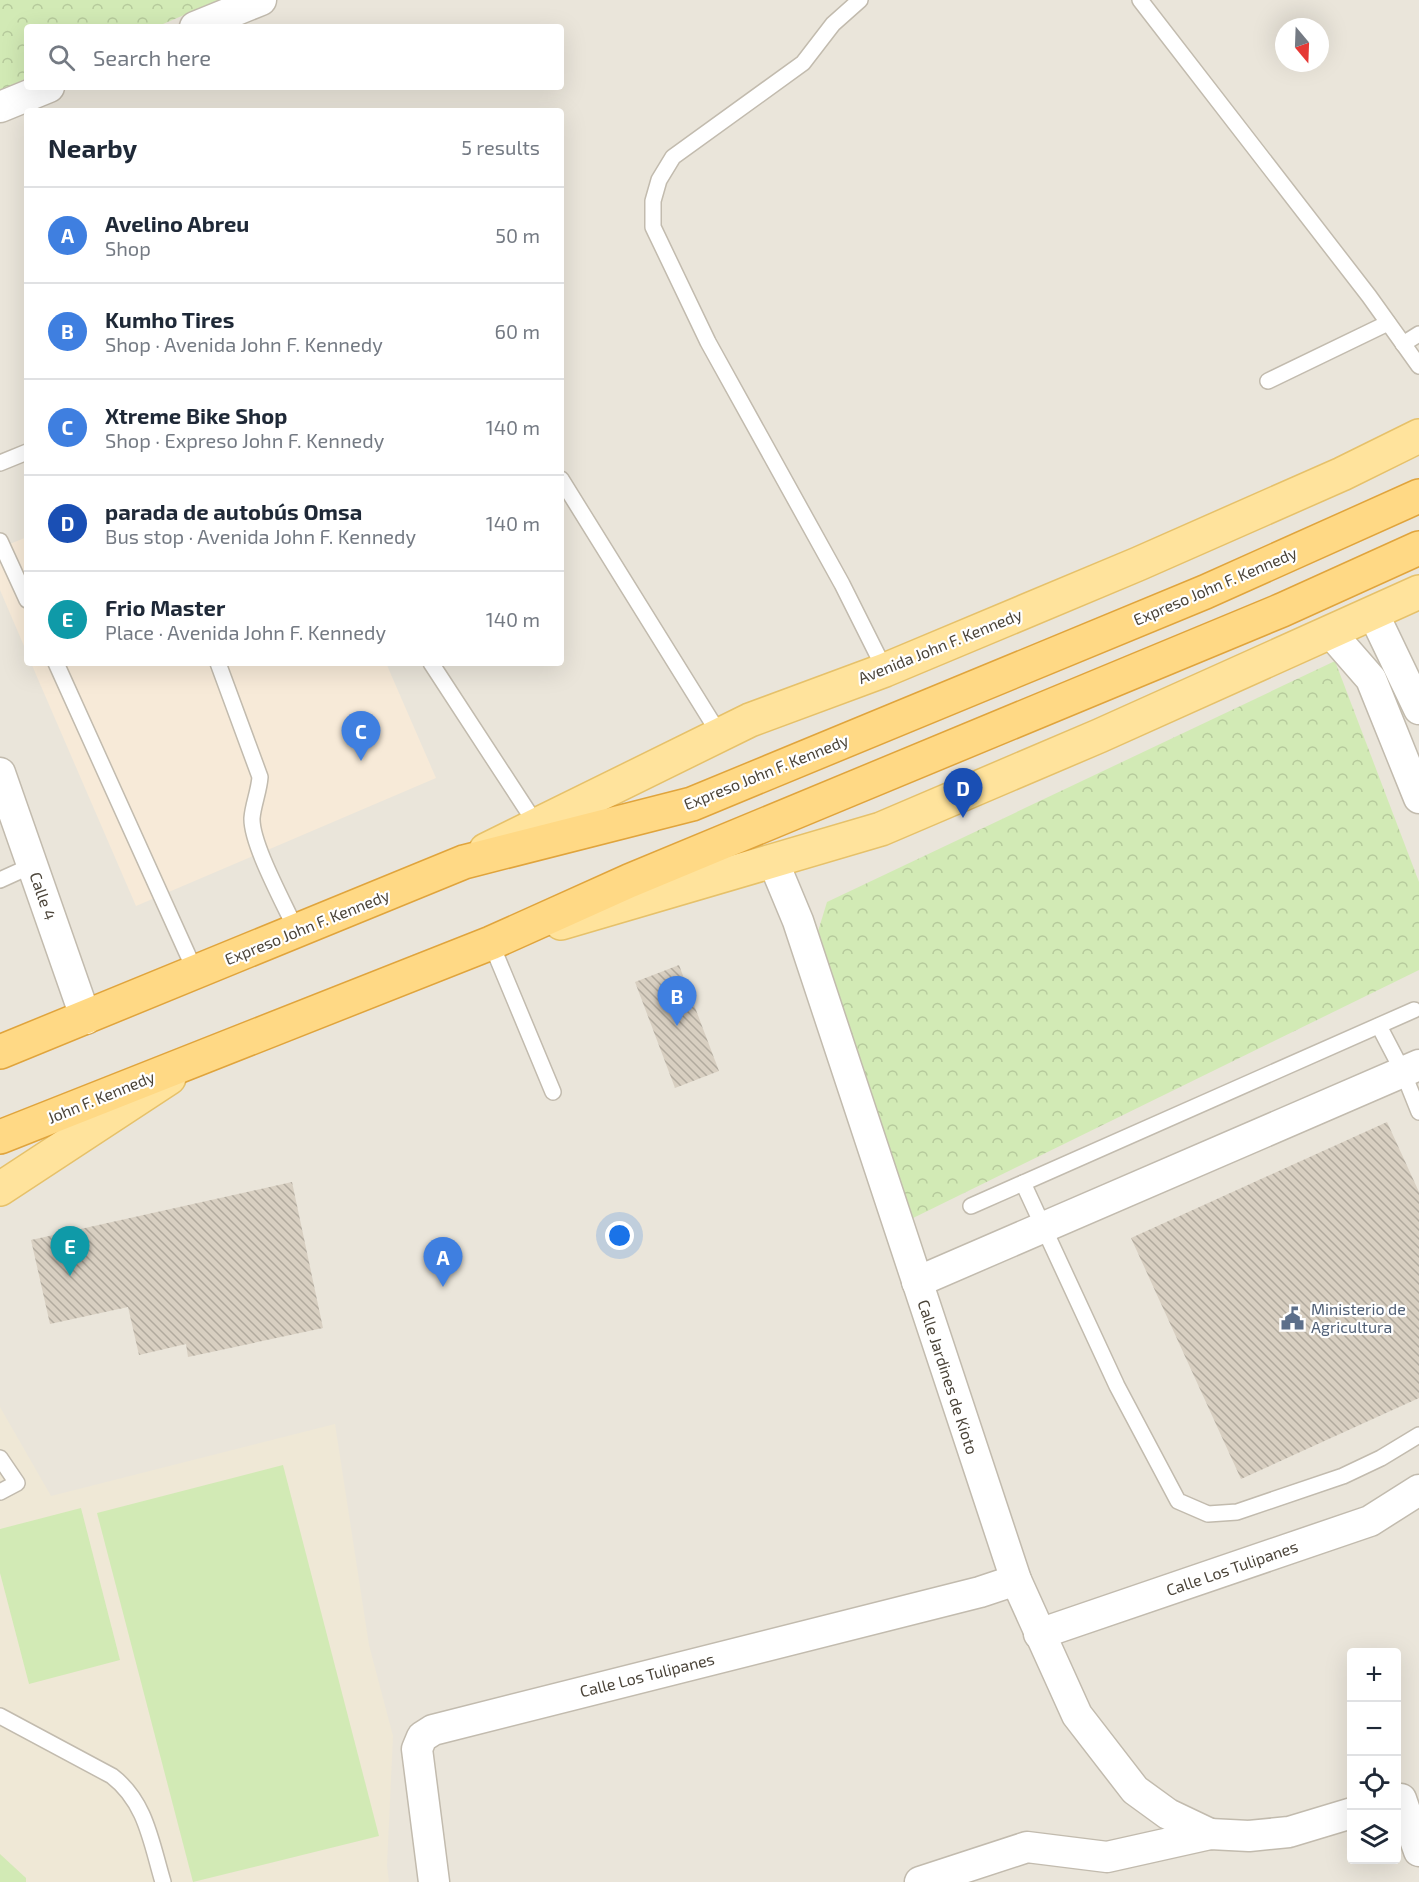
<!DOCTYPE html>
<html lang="en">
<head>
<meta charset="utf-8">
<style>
  :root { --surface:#fff; --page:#f2f2f3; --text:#1f2937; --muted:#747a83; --line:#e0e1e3; --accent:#fc3f1d }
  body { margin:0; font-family:"Exo 2",sans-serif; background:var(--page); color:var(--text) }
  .controls { position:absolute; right:18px; bottom:18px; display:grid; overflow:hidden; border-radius:6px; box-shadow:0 6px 24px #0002 }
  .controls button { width:54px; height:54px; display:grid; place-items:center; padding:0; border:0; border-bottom:2px solid var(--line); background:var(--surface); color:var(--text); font:30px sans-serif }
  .compass { position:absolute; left:1275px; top:18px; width:54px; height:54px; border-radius:50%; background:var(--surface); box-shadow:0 6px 24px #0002; rotate:161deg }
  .you { position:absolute; left:620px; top:1236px; width:21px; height:21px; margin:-15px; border:4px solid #fff; border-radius:50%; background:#1a73e8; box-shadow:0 0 0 9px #1a73e833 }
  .badge { display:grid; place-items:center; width:39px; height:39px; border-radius:50%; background:var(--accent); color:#fff; font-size:20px; font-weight:700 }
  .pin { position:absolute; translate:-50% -50px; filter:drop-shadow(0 2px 3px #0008) }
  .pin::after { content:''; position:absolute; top:32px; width:21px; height:18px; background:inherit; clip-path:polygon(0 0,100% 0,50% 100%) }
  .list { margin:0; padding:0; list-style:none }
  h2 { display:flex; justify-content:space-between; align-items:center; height:78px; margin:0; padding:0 24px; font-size:26px }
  h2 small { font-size:20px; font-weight:400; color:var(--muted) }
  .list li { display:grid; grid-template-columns:39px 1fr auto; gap:18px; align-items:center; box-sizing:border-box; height:96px; padding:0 24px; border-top:2px solid var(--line) }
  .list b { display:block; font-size:22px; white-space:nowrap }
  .list p { margin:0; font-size:20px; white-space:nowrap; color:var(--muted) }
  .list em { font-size:20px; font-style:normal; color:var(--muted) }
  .icon { flex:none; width:33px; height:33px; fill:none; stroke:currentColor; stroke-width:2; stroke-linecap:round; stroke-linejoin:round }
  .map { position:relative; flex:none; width:1419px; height:1882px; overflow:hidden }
  .search { position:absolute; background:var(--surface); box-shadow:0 6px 24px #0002; left:24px; top:24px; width:540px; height:66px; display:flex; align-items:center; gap:15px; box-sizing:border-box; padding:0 21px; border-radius:6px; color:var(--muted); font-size:22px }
  .panel { position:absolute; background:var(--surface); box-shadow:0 6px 24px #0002; left:24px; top:108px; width:540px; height:558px; border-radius:6px }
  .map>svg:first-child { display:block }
  .residential { fill:#eae5da; fill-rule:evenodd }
  .commercial { fill:#f7ead8 }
  .education { fill:#efe8d6 }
  .forest { fill:url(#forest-crowns) }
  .garden { fill:#d2eab5 }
  .building { fill:url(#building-back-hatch) }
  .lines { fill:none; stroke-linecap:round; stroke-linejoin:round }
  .service-casing { stroke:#c2bbae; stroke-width:18 }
  .minor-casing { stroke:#c2bbae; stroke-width:33 }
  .primary-casing { stroke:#e6c16a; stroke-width:36 }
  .trunk-casing { stroke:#e0a43c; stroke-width:36 }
  .service { stroke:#fff; stroke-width:15 }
  .minor { stroke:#fff; stroke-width:30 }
  .primary { stroke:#ffe39c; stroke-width:33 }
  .trunk { stroke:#ffd985; stroke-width:33 }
  .labels { text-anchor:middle; stroke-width:4.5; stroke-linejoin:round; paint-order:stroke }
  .street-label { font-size:16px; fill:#4b4439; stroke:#fff }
  .service-label { font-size:16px; fill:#4e5e75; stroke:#fff; text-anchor:start }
</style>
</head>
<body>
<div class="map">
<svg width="1419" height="1882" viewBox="0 0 1419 1882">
  <defs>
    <pattern id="forest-crowns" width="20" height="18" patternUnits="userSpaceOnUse" patternTransform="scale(1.5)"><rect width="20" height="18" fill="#d2eab5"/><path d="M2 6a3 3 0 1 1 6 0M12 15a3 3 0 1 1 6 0" fill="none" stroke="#b6ca9c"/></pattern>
    <pattern id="building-back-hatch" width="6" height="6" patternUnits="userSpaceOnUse" patternTransform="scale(1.5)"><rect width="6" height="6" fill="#d8cfc1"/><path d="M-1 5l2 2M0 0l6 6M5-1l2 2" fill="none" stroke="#b1aa9e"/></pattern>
  </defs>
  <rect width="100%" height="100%" fill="#f6f3ec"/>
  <path class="residential" d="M 0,0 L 1419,0 L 1419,1882 L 0,1882 ZM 27,27 L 561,27 L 561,87 L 27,87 ZM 1284,27 L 1320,27 L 1320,63 L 1284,63 ZM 27,111 L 561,111 L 561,663 L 27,663 ZM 1352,1652 L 1396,1652 L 1396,1860 L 1352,1860 Z"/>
  <g class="commercial">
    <path d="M 27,537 L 27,653 L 0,590 L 0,548 Z"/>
    <path d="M 31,663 L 386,663 L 436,778 L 136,906 Z"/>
  </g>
  <path class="education" d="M 0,1407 L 51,1496 L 335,1424 L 369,1645 L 393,1736 L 387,1866 L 389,1882 L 0,1882 Z"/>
  <g class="forest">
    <path d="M 0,0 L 219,0 L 156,27 L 27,27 L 27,82 L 0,94 Z"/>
    <path d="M 1335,661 L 1419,882 L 1419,970 L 907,1221 L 816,938 L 827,902 Z"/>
  </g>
  <g class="garden">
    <path d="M 283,1465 L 379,1836 L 193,1882 L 97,1513 Z"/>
    <path d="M 81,1508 L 120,1660 L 29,1684 L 0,1573 L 0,1529 Z"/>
    <path d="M 0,1854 L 26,1878 L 26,1882 L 0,1882 Z"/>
  </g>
  <g class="building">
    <path d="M 679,965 L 719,1071 L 675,1088 L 635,982 Z"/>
    <path d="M 1387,1122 L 1419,1192 L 1419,1398 L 1241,1479 L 1131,1238 Z"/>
    <path d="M 292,1182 L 323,1328 L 188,1357 L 186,1344 L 139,1355 L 128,1307 L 50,1324 L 31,1240 Z"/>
  </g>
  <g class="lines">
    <defs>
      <g id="service">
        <path d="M 860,0 L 833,24 L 803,63 L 673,157 L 659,180 L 653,201 L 653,227 L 708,342 L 842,584 L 885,670"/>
        <path d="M 1140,0 L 1369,296 L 1419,366"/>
        <path d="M 1403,344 L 1419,334"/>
        <path d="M 1268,381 L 1388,323"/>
        <path d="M 0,463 L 27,452"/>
        <path d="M 561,479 L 720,735"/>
        <path d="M 0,541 L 27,600"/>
        <path d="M 56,663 L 196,973"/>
        <path d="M 218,663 L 260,777 C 259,791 253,805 252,818 C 251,844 285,905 297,932"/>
        <path d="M 431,663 L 536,824"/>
        <path d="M 0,880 L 33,865"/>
        <path d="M 491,943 L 553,1092"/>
        <path d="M 1379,1026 L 1403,1072 L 1419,1112"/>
        <path d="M 1023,1183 L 1117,1386 L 1178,1501 L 1208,1514 L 1237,1512 L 1343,1476 L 1381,1458 L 1419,1435"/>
        <path d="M 971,1206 L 1414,1010"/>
        <path d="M 0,1458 L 17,1483 L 0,1492"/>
        <path d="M 0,1716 L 112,1776 C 146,1802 151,1842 163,1882"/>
      </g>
      <g id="minor">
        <path d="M 195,27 L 261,0"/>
        <path d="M 0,107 L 49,87"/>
        <path d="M 1373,613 L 1419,709"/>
        <path d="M 1330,632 L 1371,679 L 1419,798"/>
        <path d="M 0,773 L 86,1019"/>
        <path d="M 773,861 L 798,921 L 1016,1580 L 1077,1715 L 1135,1790 L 1168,1814 L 1210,1834"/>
        <path d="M 917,1282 L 1419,1065"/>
        <path d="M 1039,1634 L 1370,1521 L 1419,1490"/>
        <path d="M 1401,1799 L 1419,1851"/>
        <path d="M 434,1882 L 417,1749 L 422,1737 L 433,1730 L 980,1592 L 1016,1580"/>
        <path d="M 920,1882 L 1027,1847 L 1107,1857 L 1210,1834 L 1249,1836 L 1289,1832 L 1352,1813"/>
      </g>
      <g id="primary">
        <path d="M 486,850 L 750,720 L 885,670 L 1138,564 L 1342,474 L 1419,436"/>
        <path d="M 561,923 L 881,829 L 1099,736 L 1419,592"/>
        <path d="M 0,1189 L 169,1078"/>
      </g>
      <g id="trunk">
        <path d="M 0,1052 L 464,862 L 692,804 L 1205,592 L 1419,496"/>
        <path d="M 0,1137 L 491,943 L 629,881 L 1282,610 L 1419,548"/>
      </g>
    </defs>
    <use href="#service" class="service-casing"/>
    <use href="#minor" class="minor-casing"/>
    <use href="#primary" class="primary-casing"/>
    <use href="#trunk" class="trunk-casing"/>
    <use href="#service" class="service"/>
    <use href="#minor" class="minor"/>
    <use href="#primary" class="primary"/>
    <use href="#trunk" class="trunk"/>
  </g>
  <defs>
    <symbol id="civic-bare" viewBox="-9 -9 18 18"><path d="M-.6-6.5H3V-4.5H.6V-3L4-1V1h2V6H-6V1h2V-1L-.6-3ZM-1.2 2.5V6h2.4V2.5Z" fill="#5c6f8a" stroke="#fff" stroke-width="2.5" paint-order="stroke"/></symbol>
  </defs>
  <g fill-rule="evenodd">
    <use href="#civic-bare" x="1276" y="1302" width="33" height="33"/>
  </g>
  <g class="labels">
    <g class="street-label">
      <text transform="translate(1215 586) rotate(-23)" y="6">Expreso John F. Kennedy</text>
      <text transform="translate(940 646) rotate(-22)" y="6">Avenida John F. Kennedy</text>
      <text transform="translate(766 772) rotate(-22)" y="6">Expreso John F. Kennedy</text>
      <text transform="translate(43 896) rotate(71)" y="6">Calle 4</text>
      <text transform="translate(307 927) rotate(-22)" y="6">Expreso John F. Kennedy</text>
      <text transform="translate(101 1097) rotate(-22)" y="6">John F. Kennedy</text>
      <text transform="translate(948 1377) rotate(72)" y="6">Calle Jardines de Kioto</text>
      <text transform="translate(1232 1568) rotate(-19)" y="6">Calle Los Tulipanes</text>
      <text transform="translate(647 1675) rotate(-14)" y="6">Calle Los Tulipanes</text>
    </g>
    <g class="service-label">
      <text x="1311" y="1315">Ministerio de<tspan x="1311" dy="18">Agricultura</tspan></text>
    </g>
  </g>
</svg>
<div class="controls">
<button>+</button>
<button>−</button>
<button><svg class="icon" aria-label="locate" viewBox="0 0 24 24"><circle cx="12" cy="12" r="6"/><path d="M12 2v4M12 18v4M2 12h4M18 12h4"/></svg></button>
<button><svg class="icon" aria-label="layers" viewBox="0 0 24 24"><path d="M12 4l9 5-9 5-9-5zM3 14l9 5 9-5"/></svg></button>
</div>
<svg class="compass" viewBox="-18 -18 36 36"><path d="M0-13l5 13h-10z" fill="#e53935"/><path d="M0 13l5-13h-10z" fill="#747a83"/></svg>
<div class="you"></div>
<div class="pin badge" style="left:443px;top:1287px;background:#3f7fe0">A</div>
<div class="pin badge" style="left:677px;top:1026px;background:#3f7fe0">B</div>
<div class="pin badge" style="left:361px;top:761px;background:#3f7fe0">C</div>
<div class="pin badge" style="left:963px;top:818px;background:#1a4fb4">D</div>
<div class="pin badge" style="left:70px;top:1276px;background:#0f9aa8">E</div>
<div class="search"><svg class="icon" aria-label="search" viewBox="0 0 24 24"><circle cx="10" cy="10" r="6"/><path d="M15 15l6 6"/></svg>Search here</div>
<section class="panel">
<h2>Nearby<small>5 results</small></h2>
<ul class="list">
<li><span class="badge" style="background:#3f7fe0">A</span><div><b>Avelino Abreu</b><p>Shop</p></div><em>50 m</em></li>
<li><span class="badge" style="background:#3f7fe0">B</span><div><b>Kumho Tires</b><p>Shop · Avenida John F. Kennedy</p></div><em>60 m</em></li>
<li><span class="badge" style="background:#3f7fe0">C</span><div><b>Xtreme Bike Shop</b><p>Shop · Expreso John F. Kennedy</p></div><em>140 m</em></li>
<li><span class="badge" style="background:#1a4fb4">D</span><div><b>parada de autobús Omsa</b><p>Bus stop · Avenida John F. Kennedy</p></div><em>140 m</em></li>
<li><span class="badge" style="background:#0f9aa8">E</span><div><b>Frio Master</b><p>Place · Avenida John F. Kennedy</p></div><em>140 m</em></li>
</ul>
</section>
</div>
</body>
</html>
